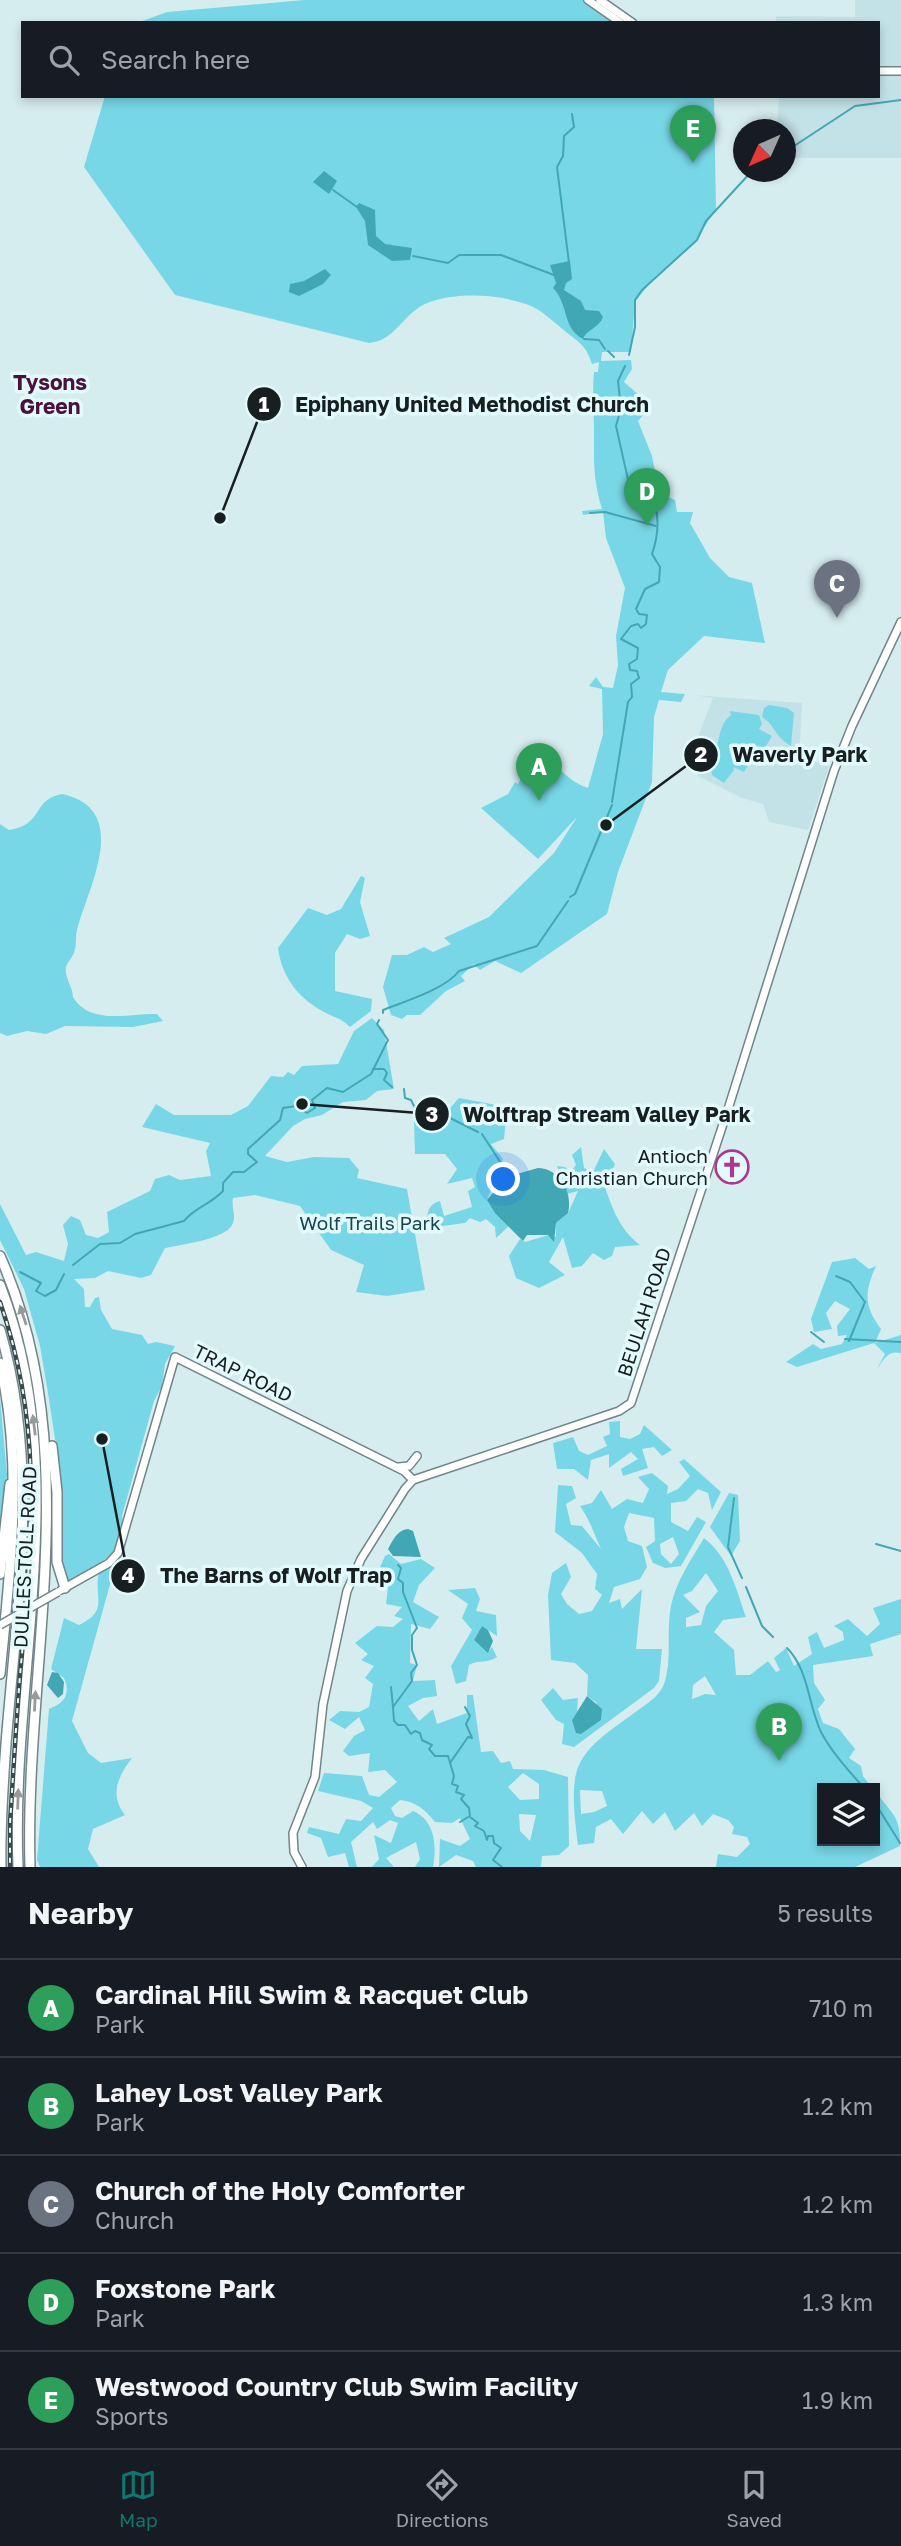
<!DOCTYPE html>
<html lang="en">
<head>
<meta charset="utf-8">
<style>
  :root { --surface:#171b24; --page:#242831; --text:#f1f3f6; --muted:#9ea1a6; --line:#363941; --accent:#0f766e }
  body { margin:0; font-family:"Golos Text",sans-serif; background:var(--page); color:var(--text) }
  .controls { position:absolute; right:21px; bottom:21px; display:grid; overflow:hidden; border-radius:0px; box-shadow:0 4px 10px #0003 }
  .controls button { width:63px; height:63px; display:grid; place-items:center; padding:0; border:0; border-bottom:2px solid var(--line); background:var(--surface); color:var(--text); font:35px sans-serif }
  .compass { position:absolute; left:733px; top:119px; width:63px; height:63px; border-radius:50%; background:var(--surface); box-shadow:0 4px 10px #0003; rotate:225deg }
  .you { position:absolute; left:504px; top:1180px; width:24px; height:24px; margin:-18px; border:5px solid #fff; border-radius:50%; background:#1a73e8; box-shadow:0 0 0 10px #1a73e833 }
  .badge { display:grid; place-items:center; width:46px; height:46px; border-radius:50%; background:var(--accent); color:#fff; font-size:23px; font-weight:700 }
  .pin { position:absolute; translate:-50% -58px; filter:drop-shadow(0 2px 4px #0008) }
  .pin::after { content:''; position:absolute; top:37px; width:24px; height:21px; background:inherit; clip-path:polygon(0 0,100% 0,50% 100%) }
  .list { margin:0; padding:0; list-style:none }
  h2 { display:flex; justify-content:space-between; align-items:center; height:91px; margin:0; padding:0 28px; font-size:30px }
  h2 small { font-size:23px; font-weight:400; color:var(--muted) }
  .list li { display:grid; grid-template-columns:46px 1fr auto; gap:21px; align-items:center; box-sizing:border-box; height:98px; padding:0 28px; border-top:2px solid var(--line) }
  .list b { display:block; font-size:26px; white-space:nowrap }
  .list p { margin:0; font-size:23px; white-space:nowrap; color:var(--muted) }
  .list em { font-size:23px; font-style:normal; color:var(--muted) }
  .icon { flex:none; width:38px; height:38px; fill:none; stroke:currentColor; stroke-width:2; stroke-linecap:round; stroke-linejoin:round }
  .map { position:relative; flex:none; width:901px; height:1867px; overflow:hidden }
  .search { position:absolute; background:var(--surface); box-shadow:0 4px 10px #0003; left:21px; right:21px; top:21px; height:77px; display:flex; align-items:center; gap:18px; box-sizing:border-box; padding:0 24px; border-radius:0px; color:var(--muted); font-size:26px }
  .sheet { height:581px; background:var(--surface) }
  nav { display:flex; justify-content:space-around; align-items:center; box-sizing:border-box; height:98px; border-top:2px solid var(--line); background:var(--surface); font-size:19px; color:var(--muted) }
  nav a { display:grid; justify-items:center; gap:4px }
  nav .on { color:var(--accent) }
  .map>svg:first-child { display:block }
  .built { fill:#c3e2e7 }
  .green { fill:#78d7e6; fill-rule:evenodd }
  .water { fill:#42a7b5 }
  .lines { fill:none; stroke-linecap:round; stroke-linejoin:round }
  .stream { stroke:#42a7b5; stroke-width:2 }
  .major-casing { stroke:#718588; stroke-width:10 }
  .highway-casing { stroke:#718588; stroke-width:12 }
  .major { stroke:#fff; stroke-width:7 }
  .highway { stroke:#fff; stroke-width:9 }
  .rail-casing { stroke:#3d4849; stroke-width:4.5 }
  .rail { stroke:#e3fafd; stroke-width:2; stroke-dasharray:5; stroke-linecap:butt }
  .major-bridge-casing { stroke:#718588; stroke-width:10; stroke-linecap:butt }
  .major-bridge { stroke:#fff; stroke-width:7 }
  .oneway { fill:#979a9b }
  .labels { text-anchor:middle; stroke-width:7; stroke-linejoin:round; paint-order:stroke }
  .poi-label { font-size:19px; fill:#171f20; stroke:#e3fafd; text-anchor:end }
  .park-label { font-size:19px; fill:#19464d; stroke:#e3fafd }
  .street-label { font-size:19px; fill:#171f20; stroke:#e3fafd }
  .neighbourhood-label { font-size:21px; font-weight:bold; fill:#49113c; stroke:#e3fafd }
  .leader { fill:none; stroke:#171f20; stroke-width:2.5 }
  .callout-dot { fill:#171f20; stroke:#e3fafd; stroke-width:2.5 }
  .mark-label { font-size:21px; text-anchor:middle; font-weight:bold; fill:#fff }
  .callout-label { font-size:21px; text-anchor:middle; font-weight:bold; fill:#171f20; stroke:#e3fafd; stroke-width:7; stroke-linejoin:round; paint-order:stroke }
</style>
</head>
<body>
<div class="map">
<svg width="901" height="1867" viewBox="0 0 901 1867">
  <rect width="100%" height="100%" fill="#d6edf0"/>
  <g class="built">
    <path d="M 855,0 L 901,0 L 901,158 L 786,158 L 786,130 L 777,129 L 779,96 L 878,96 L 878,23 L 776,23 L 776,16 L 855,17 Z"/>
    <path d="M 693,695 L 802,703 L 799,760 L 830,763 L 808,830 L 769,822 L 763,804 L 742,798 L 698,776 L 699,734 L 713,698 Z"/>
  </g>
  <g class="green">
    <path d="M 304,0 L 588,0 L 621,23 L 137,23 L 167,12 Z"/>
    <path d="M 105,96 L 714,96 L 716,209 L 693,245 L 654,278 L 635,302 L 631,352 L 602,352 L 601,361 L 631,360 L 632,369 L 624,382 L 639,395 L 638,408 L 644,414 L 638,421 L 652,456 L 658,486 L 664,495 L 675,500 L 677,512 L 693,512 L 690,523 L 710,558 L 729,577 L 752,583 L 765,643 L 704,636 L 668,670 L 661,692 L 685,694 L 681,702 L 659,700 L 654,717 L 652,782 L 618,872 L 607,914 L 521,973 L 495,961 L 480,970 L 474,964 L 461,976 L 465,981 L 446,991 L 420,1015 L 407,1015 L 402,1019 L 391,1015 L 383,987 L 392,955 L 407,955 L 424,947 L 433,952 L 451,944 L 444,938 L 489,917 L 554,853 L 577,817 L 538,859 L 481,808 L 508,794 L 515,782 L 518,784 L 535,752 C 555,758 563,780 588,788 L 603,734 L 602,689 L 589,686 L 596,677 L 603,687 L 613,688 L 618,665 L 616,636 L 625,588 L 606,538 L 603,512 L 583,515 L 582,511 L 602,509 C 593,480 594,462 594,432 C 594,412 592,393 594,372 L 598,372 L 599,362 L 592,364 C 587,347 580,343 566,332 C 555,323 544,312 531,306 C 502,294 454,291 425,304 C 403,314 395,341 369,343 L 175,295 L 84,167 Z"/>
    <path d="M 769,705 L 787,708 L 794,713 L 791,746 C 773,735 776,726 762,717 L 764,708 Z"/>
    <path d="M 730,711 L 759,715 L 762,724 L 759,729 L 772,736 L 763,751 L 756,747 L 756,751 L 744,772 L 733,767 L 734,770 L 724,783 L 712,775 L 710,757 C 722,746 716,726 731,715 Z"/>
    <path d="M 62,794 C 131,809 90,884 78,926 C 75,935 77,945 74,953 C 72,958 68,961 66,967 C 64,977 73,987 73,997 C 90,1026 131,1013 157,1014 L 163,1021 L 133,1027 L 65,1026 L 46,1034 L 27,1031 L 7,1036 L 0,1033 L 0,824 L 9,830 C 44,825 32,799 62,794 Z"/>
    <path d="M 361,876 L 365,878 L 360,902 L 370,936 L 360,939 L 347,934 L 335,953 L 335,991 L 372,999 L 371,1011 L 350,1027 C 342,1019 336,1018 326,1013 C 299,999 282,978 278,948 L 308,908 L 327,915 L 341,909 Z"/>
    <path d="M 372,1018 L 384,1030 L 394,1089 L 377,1091 L 366,1100 L 343,1102 L 322,1115 L 305,1119 L 293,1126 L 265,1156 L 287,1162 L 314,1157 L 349,1158 L 359,1170 L 357,1178 L 407,1189 L 425,1290 L 387,1296 L 356,1292 L 364,1265 L 331,1250 L 300,1206 L 255,1195 L 233,1198 C 231,1207 237,1217 232,1225 C 225,1239 180,1245 165,1248 L 151,1275 L 141,1278 L 108,1271 L 95,1278 L 74,1279 L 84,1289 L 85,1307 L 90,1307 L 95,1298 L 99,1297 L 101,1310 L 112,1329 L 142,1335 L 148,1344 L 156,1342 L 175,1346 L 165,1364 L 162,1386 L 154,1401 L 122,1516 C 127,1546 108,1560 84,1572 C 77,1576 72,1581 64,1581 L 61,1568 L 59,1465 L 48,1393 L 40,1346 L 24,1289 L 0,1240 L 0,1204 L 26,1255 L 36,1252 L 64,1261 L 68,1244 L 63,1225 L 71,1216 L 80,1220 L 86,1235 L 98,1238 L 109,1232 L 107,1212 L 150,1191 L 155,1179 L 169,1175 L 180,1180 L 211,1176 L 206,1151 L 210,1143 L 142,1127 L 156,1104 L 174,1115 L 231,1115 L 248,1106 L 271,1076 L 283,1077 L 288,1072 L 294,1075 L 302,1066 L 338,1064 L 354,1031 Z"/>
    <path d="M 459,1098 L 507,1107 L 504,1139 L 491,1144 L 503,1159 L 487,1200 L 509,1226 L 496,1238 L 495,1227 L 486,1219 L 480,1222 L 470,1218 L 465,1223 L 428,1228 C 427,1215 426,1205 440,1201 L 444,1216 L 472,1207 L 468,1191 L 475,1187 L 472,1178 L 447,1184 L 457,1169 L 445,1154 L 415,1154 L 414,1120 L 438,1122 Z"/>
    <path d="M 581,1147 L 584,1168 L 593,1172 L 604,1149 L 615,1164 L 609,1177 L 614,1181 L 604,1185 C 613,1209 619,1229 640,1245 L 615,1247 L 612,1256 L 604,1260 L 593,1253 L 582,1266 L 572,1268 L 563,1237 L 549,1262 L 565,1275 L 539,1288 L 516,1278 L 509,1256 L 520,1239 L 525,1242 L 549,1235 L 556,1237 L 556,1223 L 568,1213 L 578,1191 L 567,1194 L 557,1166 L 565,1167 L 570,1172 L 576,1165 L 572,1155 Z"/>
    <path d="M 855,1258 L 869,1269 L 876,1266 C 864,1293 864,1306 881,1329 L 875,1343 L 901,1335 L 901,1353 C 888,1350 884,1359 877,1369 L 885,1354 L 874,1343 L 797,1367 L 786,1362 L 813,1344 L 821,1349 L 842,1344 L 847,1335 L 838,1336 L 837,1326 L 850,1309 L 835,1301 L 826,1313 L 832,1329 L 814,1332 L 811,1319 L 832,1262 Z"/>
    <path d="M 0,1398 L 7,1475 L 0,1552 Z"/>
    <path d="M 620,1421 L 620,1437 L 630,1439 L 640,1434 L 644,1425 L 672,1450 L 662,1456 L 654,1447 L 642,1449 L 648,1468 L 623,1476 L 621,1469 L 638,1459 L 631,1452 L 609,1468 L 609,1454 L 591,1460 L 588,1480 L 574,1469 L 557,1469 L 553,1443 L 573,1437 L 579,1451 L 588,1455 L 607,1446 L 603,1437 L 610,1434 L 609,1422 Z"/>
    <path d="M 684,1459 L 721,1492 L 712,1510 L 708,1493 L 698,1489 L 686,1501 L 671,1503 L 671,1522 L 688,1531 L 697,1517 L 706,1522 L 681,1566 L 665,1568 L 653,1563 L 646,1547 L 655,1541 L 654,1518 L 629,1513 L 624,1527 L 628,1541 L 642,1546 L 647,1567 L 640,1579 L 614,1587 L 609,1603 L 620,1599 L 622,1609 L 642,1589 L 636,1649 L 662,1649 L 659,1681 L 654,1688 L 574,1747 L 562,1744 L 564,1724 L 556,1720 L 541,1700 L 553,1688 L 563,1700 L 578,1698 L 577,1712 L 572,1720 L 597,1703 L 587,1696 L 588,1675 L 575,1663 L 551,1660 L 548,1595 L 552,1573 L 566,1563 L 571,1577 L 561,1594 L 567,1604 L 579,1614 L 592,1611 L 602,1595 L 595,1589 L 597,1574 L 582,1553 L 555,1532 L 558,1485 L 572,1486 L 576,1498 L 566,1504 L 571,1525 L 582,1526 L 601,1549 C 594,1534 590,1520 580,1506 L 592,1503 L 601,1490 L 612,1509 L 627,1499 L 643,1503 L 649,1489 L 638,1477 L 652,1473 L 668,1486 L 667,1494 L 678,1489 L 690,1476 L 679,1462 ZM 673,1537 L 679,1554 L 671,1564 L 661,1554 L 660,1544 Z"/>
    <path d="M 729,1493 L 738,1495 L 740,1541 L 731,1556 L 710,1527 Z"/>
    <path d="M 704,1538 C 729,1557 736,1589 746,1617 L 723,1620 L 714,1632 L 734,1650 L 736,1675 L 750,1675 L 768,1661 L 776,1672 L 780,1670 L 774,1658 L 786,1648 L 794,1666 L 812,1654 L 808,1637 L 817,1632 L 824,1648 L 844,1640 L 843,1632 L 834,1626 L 848,1619 L 867,1636 L 880,1624 L 873,1608 L 901,1599 L 901,1634 L 870,1644 L 873,1656 L 813,1665 L 814,1683 L 825,1700 L 818,1709 L 823,1723 L 839,1729 L 855,1749 L 849,1758 L 861,1766 L 863,1776 L 872,1788 L 822,1788 L 822,1841 L 875,1841 L 875,1791 C 891,1813 901,1815 900,1846 L 855,1867 L 716,1867 L 718,1854 L 737,1857 L 750,1844 L 747,1837 L 732,1834 L 734,1827 L 728,1820 L 713,1814 L 702,1826 L 694,1813 L 675,1831 L 665,1812 L 653,1824 L 642,1811 L 623,1834 L 611,1819 L 596,1827 L 594,1843 L 578,1845 C 567,1760 574,1756 641,1708 C 651,1701 662,1693 665,1681 C 672,1657 666,1630 671,1606 C 676,1581 691,1560 704,1538 ZM 706,1573 L 718,1591 L 706,1606 L 701,1625 L 686,1627 L 686,1618 L 700,1612 L 683,1595 L 692,1591 ZM 705,1676 L 716,1695 L 705,1694 L 692,1699 L 693,1685 ZM 580,1790 L 602,1791 L 607,1806 L 594,1812 L 581,1814 Z"/>
    <path d="M 389,1554 L 401,1564 L 421,1559 L 435,1568 L 419,1585 L 413,1602 L 439,1617 L 430,1629 L 411,1624 L 410,1663 L 417,1665 L 413,1681 L 435,1680 L 437,1696 L 423,1698 L 408,1706 L 419,1721 L 433,1709 L 437,1724 L 467,1713 L 467,1695 L 473,1695 L 481,1752 L 493,1751 L 501,1763 L 510,1761 L 513,1769 L 544,1770 L 568,1777 L 569,1846 L 559,1855 L 542,1856 L 541,1867 L 476,1867 L 473,1861 L 456,1855 L 439,1867 L 440,1839 L 460,1846 L 470,1839 L 460,1818 L 452,1823 L 435,1822 C 425,1810 417,1802 400,1800 L 391,1808 L 395,1816 L 402,1818 L 413,1811 C 435,1820 437,1846 433,1867 L 415,1867 L 420,1859 L 416,1842 L 386,1858 L 394,1867 L 372,1867 L 379,1859 L 374,1835 L 391,1843 L 398,1823 L 390,1820 L 377,1829 L 373,1822 L 351,1842 L 357,1867 L 349,1867 L 345,1853 L 328,1857 L 321,1838 L 307,1833 L 309,1827 L 339,1834 L 346,1819 L 361,1821 L 373,1808 L 361,1801 L 318,1791 L 324,1773 L 362,1776 L 369,1795 L 379,1797 L 397,1782 L 385,1770 L 368,1772 L 370,1753 L 349,1756 L 343,1751 L 354,1736 L 365,1730 L 359,1717 L 345,1729 L 329,1720 L 340,1711 L 359,1712 L 369,1707 L 373,1684 L 365,1678 L 374,1666 L 361,1660 L 368,1654 L 355,1643 L 377,1626 L 393,1627 L 403,1619 L 394,1616 L 402,1607 L 386,1604 L 389,1578 L 380,1567 L 385,1556 ZM 523,1773 L 539,1784 L 539,1799 L 520,1800 L 508,1787 ZM 519,1814 L 536,1815 L 530,1841 L 520,1831 Z"/>
    <path d="M 116,1563 L 72,1721 L 88,1753 L 101,1763 L 132,1758 C 118,1777 109,1794 125,1815 L 93,1829 L 88,1849 L 99,1867 L 40,1867 L 37,1860 L 49,1709 C 64,1703 71,1695 64,1678 L 51,1669 L 64,1618 L 79,1625 C 110,1610 93,1598 99,1572 Z"/>
    <path d="M 475,1588 L 480,1599 L 476,1611 L 496,1615 L 497,1636 L 482,1626 L 474,1640 L 488,1652 L 492,1647 L 497,1657 C 488,1664 478,1659 469,1665 L 466,1681 L 456,1684 L 451,1666 L 472,1630 L 462,1618 L 468,1604 L 448,1590 Z"/>
  </g>
  <g class="water">
    <path d="M 324,171 L 337,181 L 329,194 L 313,182 Z"/>
    <path d="M 359,203 L 375,210 L 376,236 L 385,244 L 412,248 L 410,260 L 392,261 L 368,245 L 365,221 L 356,207 Z"/>
    <path d="M 570,261 L 572,279 L 566,283 L 564,290 L 581,301 L 585,310 L 599,311 L 603,317 C 599,328 586,330 583,339 C 562,328 569,304 553,288 L 556,283 L 550,265 Z"/>
    <path d="M 325,269 L 331,275 L 323,284 L 299,296 L 289,292 L 290,284 L 304,281 Z"/>
    <path d="M 538,1168 C 561,1169 573,1193 568,1213 L 556,1223 L 554,1242 L 548,1235 L 527,1235 L 523,1241 L 495,1213 L 487,1200 L 506,1177 Z"/>
    <path d="M 408,1529 L 413,1531 L 421,1557 L 393,1556 L 388,1549 C 393,1540 397,1530 408,1529 Z"/>
    <path d="M 482,1626 L 488,1630 L 493,1641 L 488,1653 L 474,1640 Z"/>
    <path d="M 52,1672 L 58,1673 L 64,1682 L 63,1694 L 58,1698 L 47,1685 Z"/>
    <path d="M 587,1696 L 602,1709 L 601,1720 L 581,1734 L 576,1733 L 572,1720 Z"/>
  </g>
  <g class="lines">
    <g class="stream">
      <path d="M 788,150 L 855,106 L 901,100"/>
      <path d="M 333,190 L 357,207"/>
      <path d="M 413,256 L 448,263 L 459,255 L 501,255 L 554,275"/>
      <path d="M 569,263 L 557,167 L 563,156 L 564,136 L 574,127 L 572,114"/>
      <path d="M 584,339 L 599,340 L 605,349"/>
      <path d="M 608,351 L 614,357"/>
      <path d="M 629,355 L 635,327 L 635,300 L 642,290 L 697,240 L 706,221 L 751,172"/>
      <path d="M 590,513 L 605,512 L 656,526"/>
      <path d="M 612,802 L 628,702 L 632,697 L 631,684 L 639,678 L 637,671 L 630,670 L 629,664 L 637,659 L 638,648 L 621,639 L 631,626 L 638,624 L 641,628 L 646,624 L 647,615 L 639,614 L 636,609 L 645,589 L 659,582 L 660,567 L 652,554 C 658,537 661,513 651,497 L 631,493 L 616,426 L 621,408 L 618,381 L 625,366"/>
      <path d="M 570,897 L 575,894 L 612,805"/>
      <path d="M 383,1013 L 383,1010 C 403,1002 446,989 459,971 L 537,946 L 568,901"/>
      <path d="M 373,1069 L 384,1069 L 387,1073 L 384,1080 L 392,1087"/>
      <path d="M 404,1089 L 405,1098 L 411,1100 L 416,1110 L 427,1110 L 431,1105"/>
      <path d="M 448,1117 L 478,1132"/>
      <path d="M 482,1134 L 506,1171"/>
      <path d="M 73,1265 L 100,1244 L 120,1243 L 135,1234 L 184,1221 C 194,1208 211,1204 223,1191 L 223,1183 L 233,1172 L 244,1172 L 257,1162 L 248,1154 L 248,1149 L 280,1120 L 283,1108 L 296,1106 L 307,1113 L 315,1108 L 312,1100 L 327,1088 L 343,1092 L 371,1074 L 388,1040 L 377,1024 L 379,1020"/>
      <path d="M 20,1272 L 41,1283 L 36,1291 L 45,1296 L 56,1290 L 64,1274"/>
      <path d="M 836,1276 L 850,1282 L 865,1302 L 849,1341"/>
      <path d="M 811,1332 L 824,1342"/>
      <path d="M 845,1339 L 901,1342"/>
      <path d="M 734,1498 L 728,1547 L 742,1578"/>
      <path d="M 876,1544 L 901,1551"/>
      <path d="M 398,1565 L 401,1568 L 398,1579 L 403,1583 L 403,1592 L 417,1628 L 412,1635 L 412,1650 L 417,1665 L 411,1673 L 412,1681 L 393,1707 L 394,1721 L 398,1725 L 405,1725 L 411,1734 L 415,1731 L 420,1733 L 422,1740 L 432,1745 L 429,1749 L 435,1756 L 448,1756 L 454,1776 L 452,1784 L 458,1786 L 456,1792 L 464,1795 L 461,1799 L 469,1808 L 470,1817 L 478,1823 L 475,1826 L 484,1831 L 487,1840 L 488,1836 L 493,1836 L 494,1843 L 501,1848 L 493,1860 L 502,1867"/>
      <path d="M 746,1587 L 762,1626 L 773,1637"/>
      <path d="M 787,1648 C 809,1670 808,1705 821,1732 C 832,1753 850,1772 864,1788"/>
      <path d="M 391,1687 L 393,1707"/>
      <path d="M 450,1763 L 468,1737 L 472,1738 L 466,1724 L 470,1716 L 465,1707"/>
      <path d="M 875,1803 L 900,1843"/>
      <path d="M 460,1822 L 468,1817"/>
    </g>
    <defs>
      <g id="major">
        <path d="M 588,0 L 621,23"/>
        <path d="M 600,0 L 633,23"/>
        <path d="M 878,71 L 901,71"/>
        <path d="M 399,1467 L 409,1466 L 417,1456"/>
        <path d="M 61,1590 L 109,1563 L 118,1553 L 175,1357 L 404,1471 L 413,1480"/>
        <path d="M 302,1867 L 294,1852 L 293,1833 L 315,1777 L 323,1704 L 347,1591 L 361,1559 L 405,1489 L 413,1480 L 619,1411 L 631,1403 L 729,1106 L 834,771 L 852,726 L 901,622"/>
      </g>
      <g id="highway">
        <path d="M 0,1256 C 87,1451 24,1662 30,1867"/>
        <path d="M 0,1285 C 74,1476 10,1670 18,1867"/>
        <path d="M 0,1330 C 40,1465 17,1606 6,1744 C 3,1785 0,1826 1,1867"/>
        <path d="M 0,1363 C 24,1467 10,1570 0,1674"/>
        <path d="M 52,1446 L 57,1492 L 57,1562 L 65,1588"/>
        <path d="M 0,1574 L 10,1484"/>
      </g>
    </defs>
    <use href="#major" class="major-casing"/>
    <use href="#highway" class="highway-casing"/>
    <use href="#major" class="major"/>
    <use href="#highway" class="highway"/>
    <defs>
      <path id="rail" d="M 0,1302 C 41,1420 33,1521 23,1643 C 17,1703 14,1763 10,1823 L 10,1867"/>
    </defs>
    <use href="#rail" class="rail-casing"/>
    <use href="#rail" class="rail"/>
    <defs>
      <path id="major-bridge" d="M 0,1625 L 58,1592"/>
    </defs>
    <use href="#major-bridge" class="major-bridge-casing"/>
    <use href="#major-bridge" class="major-bridge"/>
  </g>
  <defs><path id="oneway-solid" d="M-6-.8H1V-3.2L6.5 0L1 3.2V.8H-6Z" transform="scale(1.75)"/></defs>
  <g class="oneway">
    <use href="#oneway-solid" transform="translate(23 1315) rotate(-108)"/>
    <use href="#oneway-solid" transform="translate(34 1425) rotate(-97)"/>
    <use href="#oneway-solid" transform="translate(35 1701) rotate(-87)"/>
    <use href="#oneway-solid" transform="translate(18 1799) rotate(-88)"/>
  </g>
  <defs>
    <symbol id="church-ring" viewBox="-11 -11 22 22"><circle r="9.5" fill="#e3fafd" stroke="#ab3790" stroke-width="1.5"/><path d="M-1.2-6h2.4v3.5h3.3v2.4h-3.3V6h-2.4V-.1h-3.3v-2.4h3.3Z" fill="#ab3790"/></symbol>
  </defs>
  <g fill-rule="evenodd">
    <use href="#church-ring" x="713" y="1148" width="38" height="38"/>
  </g>
  <g class="labels">
    <g class="poi-label">
      <text x="708" y="1163">Antioch<tspan x="708" dy="22">Christian Church</tspan></text>
    </g>
    <g class="park-label">
      <text x="370" y="1230">Wolf Trails Park</text>
    </g>
    <g class="street-label">
      <text transform="translate(644 1312) rotate(-72)" y="7">BEULAH ROAD</text>
      <text transform="translate(243 1373) rotate(26)" y="7">TRAP ROAD</text>
      <text transform="translate(25 1557) rotate(-87)" y="7">DULLES TOLL ROAD</text>
    </g>
    <g class="neighbourhood-label">
      <text x="50" y="390">Tysons<tspan x="50" dy="24">Green</tspan></text>
    </g>
  </g>
  <path class="leader" d="M220 518L264 404M606 825L701 755M302 1104L432 1114M102 1439L128 1576"/>
  <g class="callout-dot">
    <circle cx="220" cy="518" r="7"/>
    <circle cx="606" cy="825" r="7"/>
    <circle cx="302" cy="1104" r="7"/>
    <circle cx="102" cy="1439" r="7"/>
    <circle cx="264" cy="404" r="18"/>
    <circle cx="701" cy="755" r="18"/>
    <circle cx="432" cy="1114" r="18"/>
    <circle cx="128" cy="1576" r="18"/>
  </g>
  <g class="mark-label">
    <text x="264" y="412">1</text>
    <text x="701" y="762">2</text>
    <text x="432" y="1122">3</text>
    <text x="128" y="1583">4</text>
  </g>
  <g class="callout-label">
    <text x="472" y="412">Epiphany United Methodist Church</text>
    <text x="800" y="762">Waverly Park</text>
    <text x="607" y="1122">Wolftrap Stream Valley Park</text>
    <text x="276" y="1583">The Barns of Wolf Trap</text>
  </g>
</svg>
<div class="controls">
<button><svg class="icon" aria-label="layers" viewBox="0 0 24 24"><path d="M12 4l9 5-9 5-9-5zM3 14l9 5 9-5"/></svg></button>
</div>
<svg class="compass" viewBox="-18 -18 36 36"><path d="M0-13l5 13h-10z" fill="#e53935"/><path d="M0 13l5-13h-10z" fill="#9ea1a6"/></svg>
<div class="you"></div>
<div class="pin badge" style="left:539px;top:801px;background:#2e9e5b">A</div>
<div class="pin badge" style="left:779px;top:1761px;background:#2e9e5b">B</div>
<div class="pin badge" style="left:837px;top:618px;background:#6b7280">C</div>
<div class="pin badge" style="left:647px;top:526px;background:#2e9e5b">D</div>
<div class="pin badge" style="left:693px;top:163px;background:#2e9e5b">E</div>
<div class="search"><svg class="icon" aria-label="search" viewBox="0 0 24 24"><circle cx="10" cy="10" r="6"/><path d="M15 15l6 6"/></svg>Search here</div>
</div>
<section class="sheet">
<h2>Nearby<small>5 results</small></h2>
<ul class="list">
<li><span class="badge" style="background:#2e9e5b">A</span><div><b>Cardinal Hill Swim &amp; Racquet Club</b><p>Park</p></div><em>710 m</em></li>
<li><span class="badge" style="background:#2e9e5b">B</span><div><b>Lahey Lost Valley Park</b><p>Park</p></div><em>1.2 km</em></li>
<li><span class="badge" style="background:#6b7280">C</span><div><b>Church of the Holy Comforter</b><p>Church</p></div><em>1.2 km</em></li>
<li><span class="badge" style="background:#2e9e5b">D</span><div><b>Foxstone Park</b><p>Park</p></div><em>1.3 km</em></li>
<li><span class="badge" style="background:#2e9e5b">E</span><div><b>Westwood Country Club Swim Facility</b><p>Sports</p></div><em>1.9 km</em></li>
</ul>
</section>
<nav>
<a class="on"><svg class="icon" aria-label="map" viewBox="0 0 24 24"><path d="M3 6l6-2 6 2 6-2v14l-6 2-6-2-6 2zM9 4v14M15 6v14"/></svg>Map</a>
<a><svg class="icon" aria-label="directions" viewBox="0 0 24 24"><path d="M12 3l9 9-9 9-9-9zM9 14v-3h6M13 9l2 2-2 2"/></svg>Directions</a>
<a><svg class="icon" aria-label="saved" viewBox="0 0 24 24"><path d="M7 4h10v16l-5-4-5 4z"/></svg>Saved</a>
</nav>
</body>
</html>
